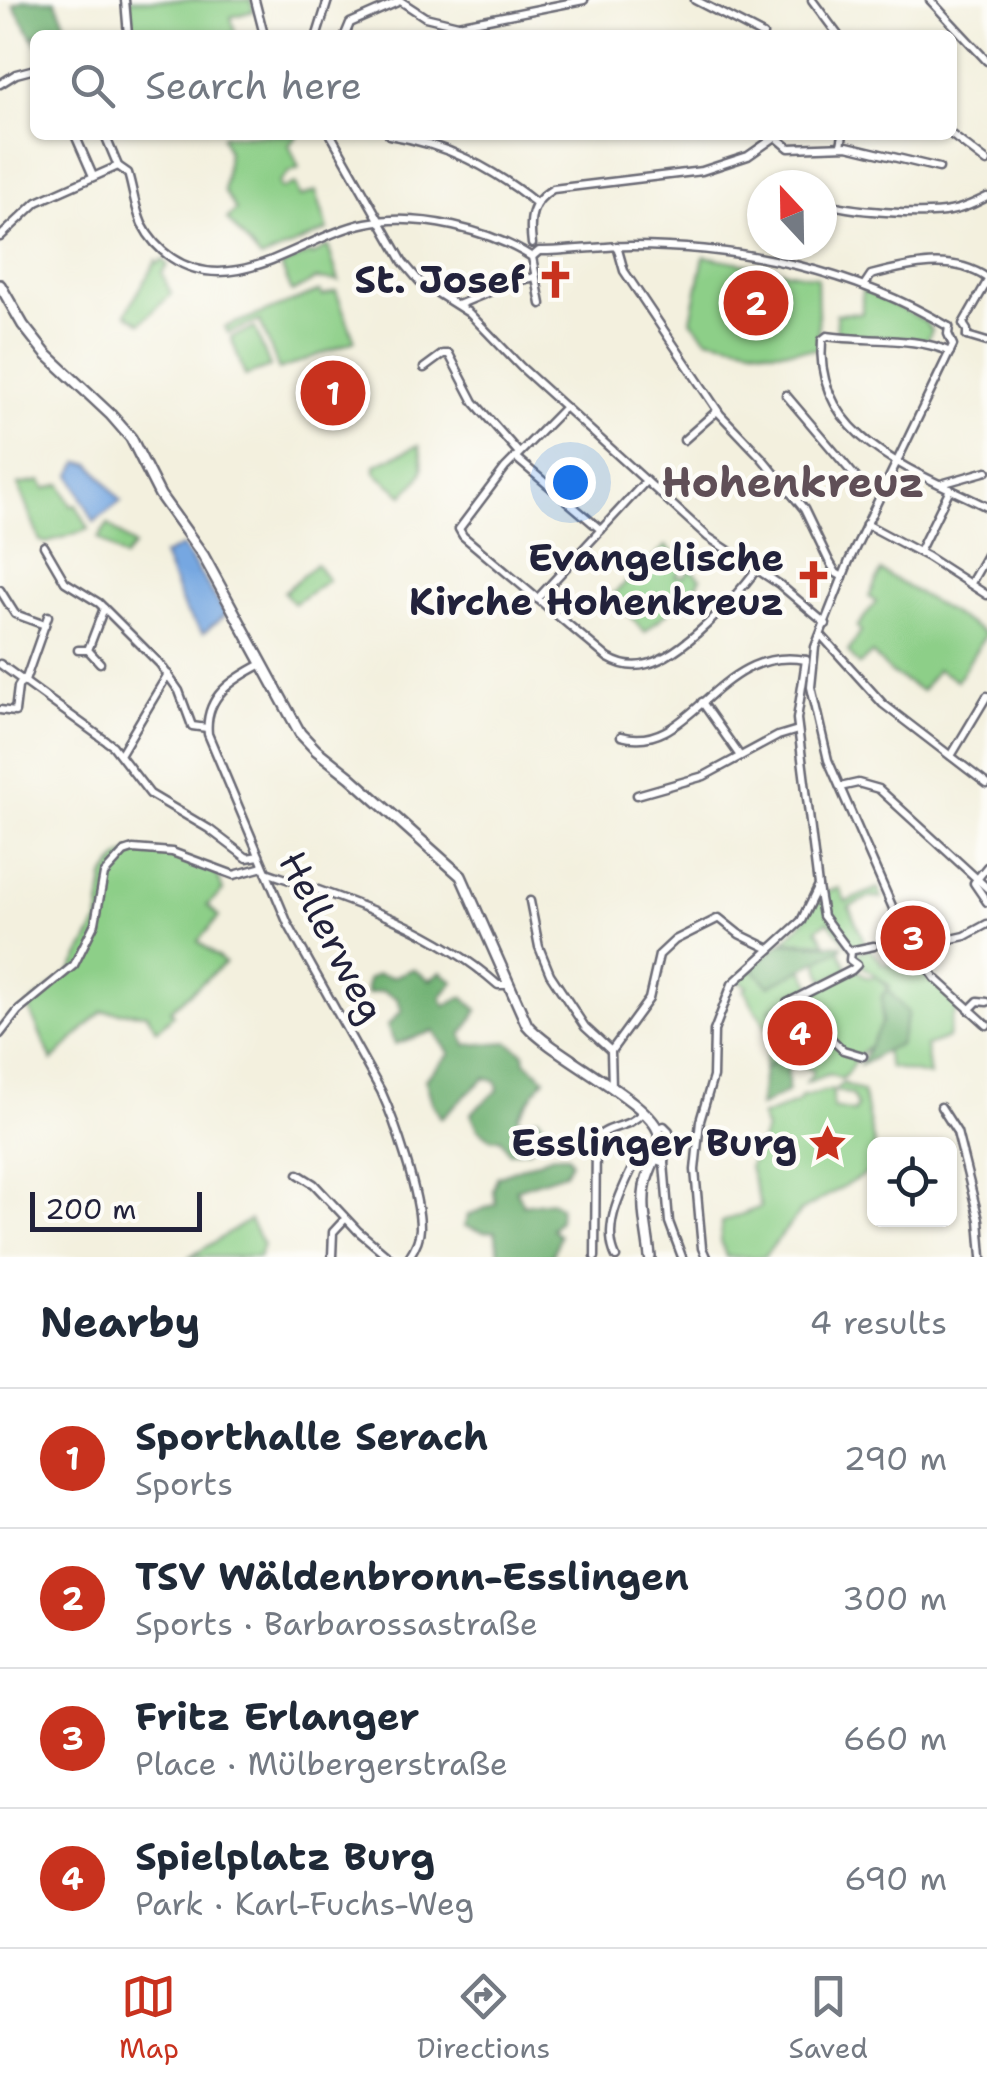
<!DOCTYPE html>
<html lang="en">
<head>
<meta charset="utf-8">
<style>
  :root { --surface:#fff; --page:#f6f6f7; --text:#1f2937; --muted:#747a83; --line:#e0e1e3; --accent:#c8321e }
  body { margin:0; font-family:"Shantell Sans",sans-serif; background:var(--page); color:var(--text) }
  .controls { position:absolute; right:30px; bottom:30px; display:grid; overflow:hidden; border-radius:15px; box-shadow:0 2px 8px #0004 }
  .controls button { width:90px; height:90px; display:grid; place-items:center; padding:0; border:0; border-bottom:2px solid var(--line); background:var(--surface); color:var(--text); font:50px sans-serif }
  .compass { position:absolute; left:747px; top:170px; width:90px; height:90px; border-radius:50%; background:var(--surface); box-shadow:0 2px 8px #0004; rotate:338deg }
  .scale { position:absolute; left:30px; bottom:25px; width:172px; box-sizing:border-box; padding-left:10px; border:5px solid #22223b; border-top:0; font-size:28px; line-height:35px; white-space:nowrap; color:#22223b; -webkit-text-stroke:8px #fdfcf7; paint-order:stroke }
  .you { position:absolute; left:570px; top:482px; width:35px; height:35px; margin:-25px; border:8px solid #fff; border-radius:50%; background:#1a73e8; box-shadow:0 0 0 15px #1a73e833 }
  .badge { display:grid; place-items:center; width:65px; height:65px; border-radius:50%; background:var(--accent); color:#fff; font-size:32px; font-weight:700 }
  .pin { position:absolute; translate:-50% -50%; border:5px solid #fff; box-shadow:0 2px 10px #0006 }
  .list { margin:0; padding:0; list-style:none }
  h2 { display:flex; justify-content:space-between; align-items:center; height:130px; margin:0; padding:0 40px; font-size:42px }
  h2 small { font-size:32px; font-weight:400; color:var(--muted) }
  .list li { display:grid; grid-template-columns:65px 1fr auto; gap:30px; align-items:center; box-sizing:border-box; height:140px; padding:0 40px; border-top:2px solid var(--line) }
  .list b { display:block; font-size:38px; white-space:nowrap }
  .list p { margin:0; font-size:32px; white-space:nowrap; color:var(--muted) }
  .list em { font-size:32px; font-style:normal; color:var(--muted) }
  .icon { flex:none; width:55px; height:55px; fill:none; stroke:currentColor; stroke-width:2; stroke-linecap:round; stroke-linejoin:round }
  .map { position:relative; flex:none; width:987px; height:1257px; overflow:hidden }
  .search { position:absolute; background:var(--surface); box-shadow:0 2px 8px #0004; left:30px; right:30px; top:30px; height:110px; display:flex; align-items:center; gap:25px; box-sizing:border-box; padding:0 35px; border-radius:15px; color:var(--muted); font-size:38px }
  .sheet { height:690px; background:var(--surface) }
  nav { display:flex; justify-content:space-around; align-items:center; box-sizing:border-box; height:140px; border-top:2px solid var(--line); background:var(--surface); font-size:28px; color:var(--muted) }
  nav a { display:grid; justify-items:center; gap:5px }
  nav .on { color:var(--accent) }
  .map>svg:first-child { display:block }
  .green { fill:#8dcf88; stroke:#587862; stroke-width:2.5 }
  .forest { fill:#72b274; stroke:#4a6a58; stroke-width:2.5 }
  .water { fill:#76a7e1; stroke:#4c648e; stroke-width:2.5 }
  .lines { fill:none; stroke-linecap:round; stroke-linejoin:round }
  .minor-casing { stroke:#6b6a74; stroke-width:11 }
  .major-casing { stroke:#6b6a74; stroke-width:14 }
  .minor { stroke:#fff; stroke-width:6 }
  .major { stroke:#fff; stroke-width:9 }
  .labels { text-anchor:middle; stroke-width:9; stroke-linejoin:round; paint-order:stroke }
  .poi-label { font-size:38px; font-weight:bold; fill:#22223b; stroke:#fdfcf7; text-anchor:end }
  .street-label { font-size:38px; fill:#22223b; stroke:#fdfcf7 }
  .quarter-label { font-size:42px; font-weight:bold; fill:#604f57; stroke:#fdfcf7 }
</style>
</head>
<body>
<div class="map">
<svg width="987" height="1257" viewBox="0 0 987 1257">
  <rect width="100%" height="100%" fill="#fdfcf7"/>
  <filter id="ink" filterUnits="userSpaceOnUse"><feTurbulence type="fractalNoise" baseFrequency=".01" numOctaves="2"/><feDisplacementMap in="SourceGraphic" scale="20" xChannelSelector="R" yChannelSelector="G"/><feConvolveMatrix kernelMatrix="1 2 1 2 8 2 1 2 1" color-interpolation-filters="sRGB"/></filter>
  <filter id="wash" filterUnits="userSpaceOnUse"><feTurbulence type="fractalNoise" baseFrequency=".0048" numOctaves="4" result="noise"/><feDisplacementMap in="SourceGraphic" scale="40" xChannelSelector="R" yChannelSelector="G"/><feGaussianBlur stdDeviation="2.25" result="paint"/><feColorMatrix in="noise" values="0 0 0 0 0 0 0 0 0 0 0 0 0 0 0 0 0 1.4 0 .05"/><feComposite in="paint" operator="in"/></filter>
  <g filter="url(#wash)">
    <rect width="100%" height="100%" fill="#f3f0de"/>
    <g class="green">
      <path d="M 127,0 L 251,0 L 254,11 L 231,17 L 236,35 L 130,35 Z"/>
      <path d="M 224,135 L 298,135 L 289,145 L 299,168 L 289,172 L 279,183 L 281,189 L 295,184 L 300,197 L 316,191 L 328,230 L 261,259 L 227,219 L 236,210 L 224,191 L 228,152 L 222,137 Z"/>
      <path d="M 328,246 L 339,281 L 316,279 L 292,292 L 281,266 L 310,253 L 312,256 Z"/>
      <path d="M 704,256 L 817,277 L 819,349 L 773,351 L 707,338 L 691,320 Z"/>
      <path d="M 163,260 L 168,265 L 162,273 L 171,294 L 141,323 L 126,313 L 156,261 L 158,264 Z"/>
      <path d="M 862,289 L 925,321 L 932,330 L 927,340 L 837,335 L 836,314 L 862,313 Z"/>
      <path d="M 320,291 L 322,296 L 336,291 L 355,341 L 279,370 L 260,321 L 228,333 L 225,327 Z"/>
      <path d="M 255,328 L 270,367 L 245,376 L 231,337 Z"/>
      <path d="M 419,445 C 426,473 424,476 403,495 L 375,473 L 375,465 Z"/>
      <path d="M 41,481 L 45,489 L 61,484 L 71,506 L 76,505 L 89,529 L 47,543 L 40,541 L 18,485 Z"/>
      <path d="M 108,524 L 134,546 L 124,558 L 98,538 Z"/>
      <path d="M 666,546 L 685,564 L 676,576 L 684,576 L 690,569 L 701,578 L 695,589 L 645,632 L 611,596 Z"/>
      <path d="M 316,564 L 328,580 L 294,604 L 284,592 Z"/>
      <path d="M 881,571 L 986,634 L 957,681 L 937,669 L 922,691 L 891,673 L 872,653 L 859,665 L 848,652 L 861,631 L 857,627 L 876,602 L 869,597 Z"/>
      <path d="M 132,851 L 170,854 L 216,871 L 223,891 L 207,905 L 219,917 L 198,941 L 225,963 L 170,1010 L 174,1014 L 157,1030 L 147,1014 L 102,1011 L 52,1061 L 28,1006 L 71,971 L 98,922 L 104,877 L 119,858 Z"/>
      <path d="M 839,888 L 846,902 L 878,888 L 882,898 L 870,897 L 849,907 L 865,943 L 870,945 L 852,949 L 828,921 L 817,929 L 826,943 L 784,941 L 803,922 L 818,894 Z"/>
      <path d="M 839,949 L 848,969 L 824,981 L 817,960 Z"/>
      <path d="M 869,949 L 881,960 L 881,964 L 894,964 L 912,957 L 959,1007 L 952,1018 L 948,1038 L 926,1046 L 930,1076 L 889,1067 L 885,1052 L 888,1047 L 899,1045 L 908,1014 L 887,989 L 882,996 C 882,1013 884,1029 873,1043 C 869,1047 864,1049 861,1053 C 854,1062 850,1071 842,1079 L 829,1074 L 806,1083 L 814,1071 L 797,1063 L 803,1048 L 793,1042 L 787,1006 L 857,969 L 866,977 L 877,977 L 888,988 L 890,986 L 853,959 L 855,953 Z"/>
      <path d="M 751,967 L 769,986 L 803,969 L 812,986 L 772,1009 L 785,1052 L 764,1070 C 766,1056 772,1038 765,1025 C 759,1013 751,1008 748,994 L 744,991 L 747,986 L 738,981 Z"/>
      <path d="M 843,1083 L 863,1092 L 874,1144 L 874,1169 L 801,1211 L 764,1257 L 726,1257 L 721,1241 L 721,1222 L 761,1207 L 749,1167 L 766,1130 L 761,1117 L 798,1102 L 802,1096 C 814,1096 823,1089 833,1090 L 833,1108 L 854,1112 L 857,1106 L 852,1095 L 835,1090 Z"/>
      <path d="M 250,1220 L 263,1245 L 259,1257 L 190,1257 Z"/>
    </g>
    <g class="forest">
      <path d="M 24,0 L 55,0 L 67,26 L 81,27 L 86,35 L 35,35 L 35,42 L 13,5 Z"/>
      <path d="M 781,943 L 842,945 L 842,948 L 769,986 L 751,967 Z"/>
      <path d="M 413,969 L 430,980 L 441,972 L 454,982 L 441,997 L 445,1006 L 463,997 L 478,1010 L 462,1035 L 466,1045 L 508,1042 L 524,1053 L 525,1061 L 545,1078 L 518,1116 L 521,1124 L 538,1117 L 545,1125 L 530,1149 L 509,1152 L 500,1138 L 492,1139 L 478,1129 L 471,1113 L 498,1090 L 496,1081 L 485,1078 L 441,1118 L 432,1102 L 425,1079 L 450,1054 L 434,1031 L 395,1044 L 387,1026 L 402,1011 L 397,998 L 382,991 L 367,994 L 367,980 L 377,974 L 393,977 Z"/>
      <path d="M 887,989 L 908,1013 L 899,1045 C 881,1049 876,1059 860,1065 L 882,1022 L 882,996 Z"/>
      <path d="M 785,1000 L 793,1042 L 803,1048 L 797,1063 L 788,1064 L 788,1091 L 759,1107 L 764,1070 L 784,1052 L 771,1009 Z"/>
      <path d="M 553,1155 L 568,1155 L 571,1162 L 565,1173 L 516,1189 L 523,1205 L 551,1201 L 560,1207 L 559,1221 L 552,1228 L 560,1236 L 552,1257 L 497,1257 L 499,1253 L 495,1231 L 484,1232 L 464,1226 L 468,1215 L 496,1204 L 493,1190 L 497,1177 Z"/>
    </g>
    <g class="water">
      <path d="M 79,462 L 91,464 L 121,501 L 94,522 L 71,475 Z"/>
      <path d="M 182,546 L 226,614 L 203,633 L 185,611 L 163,555 Z"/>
    </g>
  </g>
  <g filter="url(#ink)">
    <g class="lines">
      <defs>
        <g id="minor">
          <path d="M 125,0 L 128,35"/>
          <path d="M 255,0 L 264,35"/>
          <path d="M 399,0 L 425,17 L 458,25 L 584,0"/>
          <path d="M 695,0 L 763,35"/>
          <path d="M 812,0 L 838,35"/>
          <path d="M 930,0 L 987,61"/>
          <path d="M 317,35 L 328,0"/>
          <path d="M 345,35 L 350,23 L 400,1"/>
          <path d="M 0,84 L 16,74 L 35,69"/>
          <path d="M 75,135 L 93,176"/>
          <path d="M 105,135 L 118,166 L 128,173 C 133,190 135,208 142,224 C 149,238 160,250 172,258 C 235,300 305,235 366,223 C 419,212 491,231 532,257 L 539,251 C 570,251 601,246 631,246 C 742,246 854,270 949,327"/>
          <path d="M 331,135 L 403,262 L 420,282 L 469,313 L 521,367 L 708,537 L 779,584 L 826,624"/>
          <path d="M 389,135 C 446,144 491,167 536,203"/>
          <path d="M 952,135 L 987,162"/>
          <path d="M 776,137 L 789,148 L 847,146 L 939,168"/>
          <path d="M 841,145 L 843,135"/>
          <path d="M 825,202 C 846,212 925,216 950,211 C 963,209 975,203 987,197"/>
          <path d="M 0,237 L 37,202 L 118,166"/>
          <path d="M 532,244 C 529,220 530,202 553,189 L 702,171 L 748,156 L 778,135"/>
          <path d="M 617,246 L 624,271 L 720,414 L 761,457 L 804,509 L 829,561 L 836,573 L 843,577"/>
          <path d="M 532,257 L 541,304"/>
          <path d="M 865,284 L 871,275 C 909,265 952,254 987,278"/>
          <path d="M 458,305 L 516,281 L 535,277"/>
          <path d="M 949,327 L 948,334 L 953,345 L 849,561 L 815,647 L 811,687 L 828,760 L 906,938 L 935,978 L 987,1025"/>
          <path d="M 967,336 L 967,330 L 963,324 L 987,282"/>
          <path d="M 967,336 L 987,342"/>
          <path d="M 950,352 C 917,336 865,342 827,336 L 822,340 C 813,439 916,471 987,507"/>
          <path d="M 424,368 L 443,354 L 449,354 L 474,402 L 519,453"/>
          <path d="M 786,395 L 859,481 L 881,492"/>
          <path d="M 565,407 L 505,468 L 459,529 L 463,536 L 608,658 C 620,665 633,668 647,664 C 682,656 735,598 757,569"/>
          <path d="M 684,440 L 717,411"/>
          <path d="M 515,457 L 601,530"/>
          <path d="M 941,484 L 987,471"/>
          <path d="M 866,524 L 928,557 L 987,595"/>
          <path d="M 44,546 L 65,582 L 99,603 L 160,664 L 179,691 L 192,726 L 207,728"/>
          <path d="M 919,552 L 950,489"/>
          <path d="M 971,583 L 987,555"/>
          <path d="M 0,590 L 15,614 L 45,625"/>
          <path d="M 537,599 L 646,481"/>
          <path d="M 821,635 L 883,704 L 987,784"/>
          <path d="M 78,650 L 88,650"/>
          <path d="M 100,663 L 88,650 L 104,608"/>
          <path d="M 0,664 L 113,746 L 150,794 L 209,829 L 247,858 L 259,856"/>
          <path d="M 262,664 C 233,679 204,696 208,734 L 288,924 L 381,1091 C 395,1122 420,1194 420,1228 C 420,1239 415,1248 409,1257"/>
          <path d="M 25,681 L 48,616"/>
          <path d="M 702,702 L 740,756"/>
          <path d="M 0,710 L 15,712 L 18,687 L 23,679"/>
          <path d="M 621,736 C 691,756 716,644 806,660"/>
          <path d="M 121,753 L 168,674"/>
          <path d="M 951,756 L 987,696"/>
          <path d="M 840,787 L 858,783 L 879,789 L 987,888"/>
          <path d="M 637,795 L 704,776 L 778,736 L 798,730"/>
          <path d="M 987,867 L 974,883 L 987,902"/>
          <path d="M 266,872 C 348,900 432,926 498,985 L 509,985"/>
          <path d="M 818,887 L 823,916 L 849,951 L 874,946"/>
          <path d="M 530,901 L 539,947 L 550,974 L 585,1027 L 611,1051"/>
          <path d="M 911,948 L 965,936 L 987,924"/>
          <path d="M 851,952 L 850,960 L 857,965 L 852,970 L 787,1003 L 784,1010 L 791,1053 L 806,1040 L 826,1034 L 843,1050 L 863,1056"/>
          <path d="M 969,1010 L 978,1001 L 987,1002"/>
          <path d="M 0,1034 L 18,1011 L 74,965 L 95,923 L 104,874 L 124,852 L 133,849 L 172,852 L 234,875 L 263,867"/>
          <path d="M 612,1087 L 611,1051 L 649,999 L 659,955 L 675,940 L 719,918 L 739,934 L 770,949"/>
          <path d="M 941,1107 L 957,1132 L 979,1220 L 982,1257"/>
          <path d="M 657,1129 L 664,1126 L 669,1131 L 664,1162"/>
          <path d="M 654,1159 L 664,1163 L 669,1222 L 682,1257"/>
          <path d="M 298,1174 L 314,1184 L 358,1231 L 389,1257"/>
          <path d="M 332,1257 L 333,1232 L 345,1219"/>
          <path d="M 595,1257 L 596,1138 C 609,1125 629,1128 642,1113"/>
          <path d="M 616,1257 C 601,1225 623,1189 637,1158 L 644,1154 L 655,1156"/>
          <path d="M 706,1257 L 702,1248 L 695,1170 L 700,1121 L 713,1077 L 714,1031 L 732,984 L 801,921 L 818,886 L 797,719 L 806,660"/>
        </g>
        <path id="major" d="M 0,285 L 23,325 L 46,354 L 111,415 L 131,438 L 160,495 L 203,555 L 300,733 L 316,750 L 350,777 L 461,876 L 527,1025 C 551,1054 653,1103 659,1134 C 662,1152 647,1169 645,1187 C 641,1210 648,1234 650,1257"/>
      </defs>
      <use href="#minor" class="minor-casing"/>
      <use href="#major" class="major-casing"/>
      <use href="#minor" class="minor"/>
      <use href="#major" class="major"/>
    </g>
  </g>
  <defs>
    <symbol id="church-bare" viewBox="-9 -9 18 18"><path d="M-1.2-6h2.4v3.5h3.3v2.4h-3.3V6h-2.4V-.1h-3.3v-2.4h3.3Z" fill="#c8321e" stroke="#fdfcf7" stroke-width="2.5" paint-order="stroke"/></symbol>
    <symbol id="sight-bare" viewBox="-9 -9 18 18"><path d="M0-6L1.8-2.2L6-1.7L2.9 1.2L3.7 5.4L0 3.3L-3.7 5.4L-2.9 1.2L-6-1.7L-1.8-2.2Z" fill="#c8321e" stroke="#fdfcf7" stroke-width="2.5" paint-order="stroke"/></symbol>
  </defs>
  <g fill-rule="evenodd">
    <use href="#church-bare" x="528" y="252" width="55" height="55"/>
    <use href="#church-bare" x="786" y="552" width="55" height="55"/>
    <use href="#sight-bare" x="800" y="1116" width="55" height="55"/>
  </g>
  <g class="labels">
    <g class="poi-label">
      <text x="525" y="293">St. Josef</text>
      <text x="784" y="571">Evangelische<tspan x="784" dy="44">Kirche Hohenkreuz</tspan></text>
      <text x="797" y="1156">Esslinger Burg</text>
    </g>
    <g class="street-label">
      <text transform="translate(332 937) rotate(63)" y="13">Hellerweg</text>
    </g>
    <g class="quarter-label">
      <text x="793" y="497">Hohenkreuz</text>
    </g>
  </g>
</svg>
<div class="controls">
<button><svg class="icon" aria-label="locate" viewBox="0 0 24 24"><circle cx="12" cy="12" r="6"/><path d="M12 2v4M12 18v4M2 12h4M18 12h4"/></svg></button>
</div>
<svg class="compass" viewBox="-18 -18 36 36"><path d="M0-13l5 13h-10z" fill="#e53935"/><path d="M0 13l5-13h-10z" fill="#747a83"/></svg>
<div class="scale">200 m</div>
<div class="you"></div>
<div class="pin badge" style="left:333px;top:393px">1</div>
<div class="pin badge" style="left:756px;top:303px">2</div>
<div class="pin badge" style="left:913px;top:938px">3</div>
<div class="pin badge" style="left:800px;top:1033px">4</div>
<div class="search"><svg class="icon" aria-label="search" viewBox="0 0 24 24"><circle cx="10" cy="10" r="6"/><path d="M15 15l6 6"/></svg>Search here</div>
</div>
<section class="sheet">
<h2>Nearby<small>4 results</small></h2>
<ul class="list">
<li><span class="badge">1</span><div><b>Sporthalle Serach</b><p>Sports</p></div><em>290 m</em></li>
<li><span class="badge">2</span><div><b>TSV Wäldenbronn-Esslingen</b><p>Sports · Barbarossastraße</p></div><em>300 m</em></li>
<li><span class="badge">3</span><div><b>Fritz Erlanger</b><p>Place · Mülbergerstraße</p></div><em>660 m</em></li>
<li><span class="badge">4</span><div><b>Spielplatz Burg</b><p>Park · Karl-Fuchs-Weg</p></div><em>690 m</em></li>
</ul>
</section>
<nav>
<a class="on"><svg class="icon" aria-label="map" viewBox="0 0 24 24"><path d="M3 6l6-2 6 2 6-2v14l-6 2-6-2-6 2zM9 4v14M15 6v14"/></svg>Map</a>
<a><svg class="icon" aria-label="directions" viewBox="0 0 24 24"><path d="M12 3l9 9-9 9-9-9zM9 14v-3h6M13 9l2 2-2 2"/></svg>Directions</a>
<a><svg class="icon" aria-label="saved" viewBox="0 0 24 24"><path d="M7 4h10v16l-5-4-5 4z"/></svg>Saved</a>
</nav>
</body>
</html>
